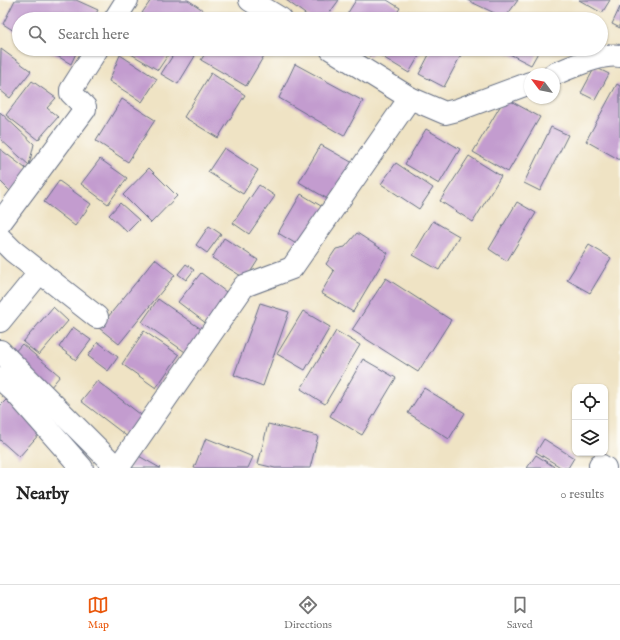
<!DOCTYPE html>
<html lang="en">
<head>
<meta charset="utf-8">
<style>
  :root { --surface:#fff; --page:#f2f2f2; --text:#222; --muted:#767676; --line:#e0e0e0; --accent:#ea580c }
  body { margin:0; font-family:"IM FELL English",serif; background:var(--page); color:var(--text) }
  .controls { position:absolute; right:12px; bottom:12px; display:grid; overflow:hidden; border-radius:8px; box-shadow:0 1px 3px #0004 }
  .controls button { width:36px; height:36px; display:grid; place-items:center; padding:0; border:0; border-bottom:1px solid var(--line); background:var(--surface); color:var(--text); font:20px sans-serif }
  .compass { position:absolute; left:524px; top:68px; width:36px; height:36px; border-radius:50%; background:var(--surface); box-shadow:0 1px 3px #0004; rotate:302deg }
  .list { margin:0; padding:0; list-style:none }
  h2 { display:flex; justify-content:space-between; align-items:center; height:52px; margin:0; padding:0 16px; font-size:17px }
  h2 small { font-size:13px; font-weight:400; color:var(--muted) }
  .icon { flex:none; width:22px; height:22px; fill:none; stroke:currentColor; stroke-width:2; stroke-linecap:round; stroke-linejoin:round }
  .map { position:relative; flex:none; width:620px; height:468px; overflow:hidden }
  .search { position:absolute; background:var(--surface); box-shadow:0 1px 3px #0004; left:12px; right:12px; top:12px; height:44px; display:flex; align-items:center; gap:10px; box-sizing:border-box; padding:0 14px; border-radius:22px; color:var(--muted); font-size:15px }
  .sheet { height:116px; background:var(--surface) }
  nav { display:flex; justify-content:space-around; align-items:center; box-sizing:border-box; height:56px; border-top:1px solid var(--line); background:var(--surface); font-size:11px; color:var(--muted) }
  nav a { display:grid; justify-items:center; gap:2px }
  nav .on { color:var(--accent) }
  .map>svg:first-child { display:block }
  .building { fill:#c39ccf }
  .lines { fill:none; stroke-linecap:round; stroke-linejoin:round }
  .minor-casing { stroke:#656e82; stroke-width:24 }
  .minor { stroke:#fff; stroke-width:22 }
</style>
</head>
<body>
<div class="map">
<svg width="620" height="468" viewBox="0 0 620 468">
  <rect width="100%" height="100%" fill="#fdfcf7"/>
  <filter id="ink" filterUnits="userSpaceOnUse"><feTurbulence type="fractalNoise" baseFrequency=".025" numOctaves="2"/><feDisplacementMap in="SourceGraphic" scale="8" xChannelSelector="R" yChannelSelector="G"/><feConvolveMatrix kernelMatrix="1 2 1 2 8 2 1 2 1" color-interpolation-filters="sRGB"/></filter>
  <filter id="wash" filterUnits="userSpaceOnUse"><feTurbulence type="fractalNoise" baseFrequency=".012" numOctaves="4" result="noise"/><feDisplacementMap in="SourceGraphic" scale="16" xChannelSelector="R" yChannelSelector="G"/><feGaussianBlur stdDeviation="0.9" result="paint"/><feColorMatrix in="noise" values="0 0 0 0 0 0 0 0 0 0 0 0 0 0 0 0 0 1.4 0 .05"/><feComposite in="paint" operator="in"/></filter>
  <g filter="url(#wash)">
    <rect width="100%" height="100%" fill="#efe3c4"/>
    <g id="blocks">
      <g class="building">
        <path d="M 15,0 L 76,0 L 98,10 L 93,19 L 19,19 L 19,34 L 3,24 Z"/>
        <path d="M 151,0 L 188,0 L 203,10 L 198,19 L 151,19 L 142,13 Z"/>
        <path d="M 286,0 L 339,0 L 325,19 L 312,19 Z"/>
        <path d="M 356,0 L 387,0 L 400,8 L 393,19 L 344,19 Z"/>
        <path d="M 467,0 L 518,0 L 505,18 Z"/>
        <path d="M 579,0 L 610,0 L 602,13 Z"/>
        <path d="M 620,7 L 620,28 L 612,24 Z"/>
        <path d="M 408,11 L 421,19 L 403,19 Z"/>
        <path d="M 1,49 L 31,71 L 10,98 L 0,90 Z"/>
        <path d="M 45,49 L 78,49 L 71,64 Z"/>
        <path d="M 127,49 L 172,49 L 158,70 L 126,51 Z"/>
        <path d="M 177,49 L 183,49 L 195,56 L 178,84 L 161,74 Z"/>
        <path d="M 208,49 L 268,49 L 246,86 L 201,60 Z"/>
        <path d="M 358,49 L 375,49 L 370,56 Z"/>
        <path d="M 385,49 L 423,49 L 409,73 L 381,56 Z"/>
        <path d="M 432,49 L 454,49 L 462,53 L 444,87 L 419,74 Z"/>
        <path d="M 500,49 L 540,49 L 531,65 Z"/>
        <path d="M 120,55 L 157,79 L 142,102 L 109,81 Z"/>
        <path d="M 295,64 L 363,101 L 344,136 L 279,98 Z"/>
        <path d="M 595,67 L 609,74 L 595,100 L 581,93 Z"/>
        <path d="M 211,73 L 245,95 L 218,138 L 184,117 Z"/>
        <path d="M 32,81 L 56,98 L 47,108 L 58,117 L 38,140 L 6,115 Z"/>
        <path d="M 617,84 L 620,86 L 620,160 L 586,141 Z"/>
        <path d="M 505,98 L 540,117 L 508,172 L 473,152 Z"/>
        <path d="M 122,99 L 155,120 L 128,162 L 96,141 Z"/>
        <path d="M 0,112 L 34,144 L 29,165 L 0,139 Z"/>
        <path d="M 551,127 L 568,135 L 540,191 L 524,183 Z"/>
        <path d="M 426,129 L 460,149 L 439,184 L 405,164 Z"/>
        <path d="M 321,145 L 353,163 L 331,201 L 299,182 Z"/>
        <path d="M 224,148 L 258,170 L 243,194 L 208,172 Z"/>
        <path d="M 0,149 L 29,171 L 11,192 L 0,181 Z"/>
        <path d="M 469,156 L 501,176 L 473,222 L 440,201 Z"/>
        <path d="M 100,159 L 127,178 L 108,204 L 81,184 Z"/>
        <path d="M 396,163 L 433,188 L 419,209 L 381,184 Z"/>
        <path d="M 149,168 L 177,196 L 151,223 L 123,195 Z"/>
        <path d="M 59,181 L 91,204 L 75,226 L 44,202 Z"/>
        <path d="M 259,185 L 275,196 L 249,234 L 233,223 Z"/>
        <path d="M 301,194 L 326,209 L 303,248 L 278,233 Z"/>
        <path d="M 517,202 L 536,213 L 507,261 L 489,249 Z"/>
        <path d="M 120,203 L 139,220 L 127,232 L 109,215 Z"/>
        <path d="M 433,221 L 459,236 L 439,270 L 413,255 Z"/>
        <path d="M 209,226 L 221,234 L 207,253 L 196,245 Z"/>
        <path d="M 357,233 L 388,253 L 353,312 L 321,293 L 334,271 L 326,264 L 336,249 L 345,247 Z"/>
        <path d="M 224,238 L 258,260 L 246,279 L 212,258 Z"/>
        <path d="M 589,245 L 611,258 L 590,293 L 567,280 Z"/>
        <path d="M 155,259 L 175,275 L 119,344 L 99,328 Z"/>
        <path d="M 186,264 L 194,270 L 186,280 L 178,274 Z"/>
        <path d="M 201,273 L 230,295 L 207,324 L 178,302 Z"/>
        <path d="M 386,278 L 451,320 L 418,372 L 352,330 Z"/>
        <path d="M 158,299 L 204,331 L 188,354 L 142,322 Z"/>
        <path d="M 260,303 L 289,312 L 263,386 L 234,375 Z"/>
        <path d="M 53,307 L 68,321 L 39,355 L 23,342 Z"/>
        <path d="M 303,311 L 330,327 L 305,370 L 277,354 Z"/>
        <path d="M 73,327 L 91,340 L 76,360 L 59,347 Z"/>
        <path d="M 144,331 L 179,355 L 156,388 L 122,364 Z"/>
        <path d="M 336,331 L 360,345 L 325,404 L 301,389 Z"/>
        <path d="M 98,342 L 118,357 L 108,371 L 88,356 Z"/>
        <path d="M 22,344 L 60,376 L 50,388 L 12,355 Z"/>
        <path d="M 363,359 L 396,378 L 362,435 L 330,416 Z"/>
        <path d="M 97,381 L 149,421 L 133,441 L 81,401 Z"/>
        <path d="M 424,388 L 465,413 L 449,439 L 408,413 Z"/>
        <path d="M 6,400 L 41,432 L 19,457 L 0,440 L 0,406 Z"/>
        <path d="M 268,424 L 318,436 L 310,468 L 275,468 L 258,464 Z"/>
        <path d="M 206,438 L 253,457 L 248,468 L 194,468 Z"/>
        <path d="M 544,439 L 574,458 L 568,468 L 562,468 L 536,452 Z"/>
        <path d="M 137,455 L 160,468 L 129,468 Z"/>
        <path d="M 536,455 L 556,468 L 527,468 Z"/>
      </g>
    </g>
  </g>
  <g filter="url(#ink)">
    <use href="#blocks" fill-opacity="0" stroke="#656e82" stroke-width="1"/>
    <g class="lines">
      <defs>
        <g id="minor">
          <path d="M 250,0 L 281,19"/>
          <path d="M 115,19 L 127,0"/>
          <path d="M 331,49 L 410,98 L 445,113 L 457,110 L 530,83"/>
          <path d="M 554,74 C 573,67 600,53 620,56"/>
          <path d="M 0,223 L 85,109 L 85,107 L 71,93 L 71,90 L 97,49"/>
          <path d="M 0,238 L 13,251 L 97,317"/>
          <path d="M 0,321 L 40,272"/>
          <path d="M 0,351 L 117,468"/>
          <path d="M 0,378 L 15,392 L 82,468"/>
          <path d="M 600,465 L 605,468"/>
          <path d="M 118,468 L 244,286 L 292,268 L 410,98"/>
        </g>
      </defs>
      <use href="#minor" class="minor-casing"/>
      <use href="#minor" class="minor"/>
    </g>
  </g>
</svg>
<div class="controls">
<button><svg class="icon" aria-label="locate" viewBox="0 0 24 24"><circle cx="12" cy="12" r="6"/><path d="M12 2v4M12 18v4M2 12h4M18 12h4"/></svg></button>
<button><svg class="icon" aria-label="layers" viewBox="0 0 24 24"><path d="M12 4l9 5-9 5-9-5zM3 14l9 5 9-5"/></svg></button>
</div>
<svg class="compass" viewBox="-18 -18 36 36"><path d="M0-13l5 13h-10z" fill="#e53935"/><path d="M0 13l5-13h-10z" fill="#767676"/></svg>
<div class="search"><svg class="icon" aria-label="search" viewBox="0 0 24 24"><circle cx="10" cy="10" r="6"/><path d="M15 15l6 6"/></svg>Search here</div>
</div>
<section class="sheet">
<h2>Nearby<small>0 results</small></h2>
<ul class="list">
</ul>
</section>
<nav>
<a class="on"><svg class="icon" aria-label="map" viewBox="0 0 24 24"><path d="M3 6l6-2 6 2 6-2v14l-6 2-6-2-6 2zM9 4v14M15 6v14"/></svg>Map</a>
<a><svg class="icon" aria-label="directions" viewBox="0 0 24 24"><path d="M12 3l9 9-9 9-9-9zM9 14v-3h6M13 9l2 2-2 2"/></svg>Directions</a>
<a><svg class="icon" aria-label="saved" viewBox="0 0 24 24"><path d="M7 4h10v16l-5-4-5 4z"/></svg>Saved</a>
</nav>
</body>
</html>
